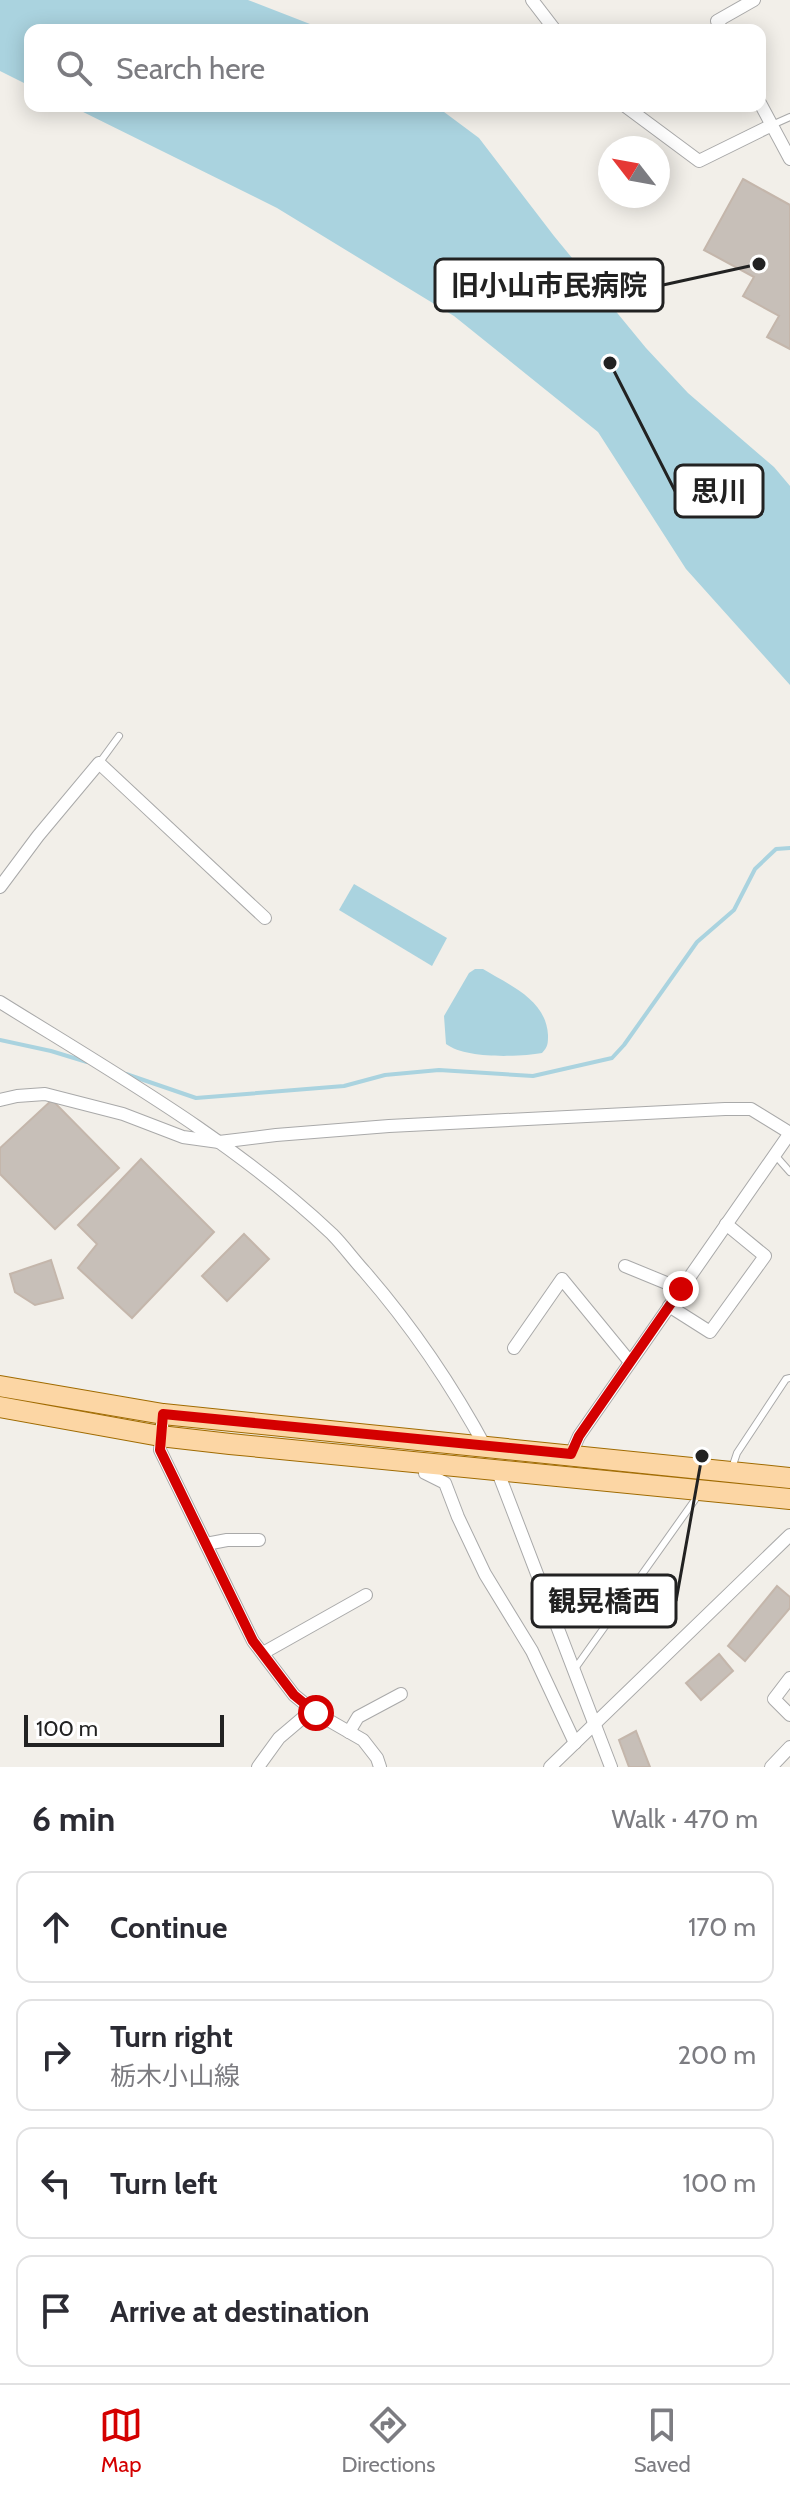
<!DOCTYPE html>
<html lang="en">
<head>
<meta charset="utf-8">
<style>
  :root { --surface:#fff; --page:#f2f2f3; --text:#2b2b33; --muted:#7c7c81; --line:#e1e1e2; --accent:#d40000 }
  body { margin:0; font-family:Cabin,"Noto Sans JP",sans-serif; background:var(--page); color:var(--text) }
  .compass { position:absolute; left:598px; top:136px; width:72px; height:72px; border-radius:50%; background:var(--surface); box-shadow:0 4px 20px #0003; rotate:301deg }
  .scale { position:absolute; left:24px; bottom:20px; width:200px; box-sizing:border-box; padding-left:8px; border:4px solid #222; border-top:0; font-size:22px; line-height:28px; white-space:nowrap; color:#222; -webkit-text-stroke:6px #fff; paint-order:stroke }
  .stop { position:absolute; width:24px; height:24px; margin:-18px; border:6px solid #d40000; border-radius:50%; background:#fff }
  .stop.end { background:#d40000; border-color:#fff; box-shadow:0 2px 8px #0008 }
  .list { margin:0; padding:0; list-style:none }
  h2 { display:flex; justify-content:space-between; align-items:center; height:104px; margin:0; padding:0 32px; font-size:34px }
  h2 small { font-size:26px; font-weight:400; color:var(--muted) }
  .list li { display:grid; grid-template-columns:52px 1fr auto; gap:24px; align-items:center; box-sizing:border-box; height:112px; margin:0 16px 16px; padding:0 16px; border:2px solid var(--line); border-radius:16px }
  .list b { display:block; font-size:30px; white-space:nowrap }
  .list p { margin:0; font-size:26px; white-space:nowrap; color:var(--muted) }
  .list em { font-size:26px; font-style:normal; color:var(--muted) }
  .icon { flex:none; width:44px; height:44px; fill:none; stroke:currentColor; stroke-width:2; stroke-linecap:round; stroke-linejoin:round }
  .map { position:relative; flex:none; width:790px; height:1767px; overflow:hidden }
  .search { position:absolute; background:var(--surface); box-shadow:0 4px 20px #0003; left:24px; right:24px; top:24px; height:88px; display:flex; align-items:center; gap:20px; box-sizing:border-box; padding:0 28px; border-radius:16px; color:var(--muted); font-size:30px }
  .sheet { height:616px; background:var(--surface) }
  nav { display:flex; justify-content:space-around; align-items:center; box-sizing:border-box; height:112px; border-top:2px solid var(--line); background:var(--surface); font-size:22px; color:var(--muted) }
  nav a { display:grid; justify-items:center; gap:4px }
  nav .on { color:var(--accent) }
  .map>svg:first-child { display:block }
  .water { fill:#aad3df }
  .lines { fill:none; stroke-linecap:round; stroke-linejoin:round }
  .stream { stroke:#aad3df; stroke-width:4 }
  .building { fill:#c7bfb8; stroke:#c4b6ab; stroke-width:2 }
  .lane-casing { stroke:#a9a9a9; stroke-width:8 }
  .street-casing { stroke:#a9a9a9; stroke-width:14 }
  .primary-casing { stroke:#a06b00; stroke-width:22 }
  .lane { stroke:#fff; stroke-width:6 }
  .street { stroke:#fff; stroke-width:12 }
  .primary { stroke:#fcd6a4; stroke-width:20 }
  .route { stroke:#d40000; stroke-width:10 }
  .leader { fill:none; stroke:#222; stroke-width:3 }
  .callout-dot { fill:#222; stroke:#fff; stroke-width:3 }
  .callout { fill:#fff; stroke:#222; stroke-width:3 }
  .callout-label { font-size:28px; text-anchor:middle; font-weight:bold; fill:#222 }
</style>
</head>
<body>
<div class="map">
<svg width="790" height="1767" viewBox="0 0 790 1767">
  <rect width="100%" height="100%" fill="#f2efe9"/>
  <g class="water">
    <path d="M 0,0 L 248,0 L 310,24 L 319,30 L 30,30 L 30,86 L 0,71 Z"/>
    <path d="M 71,106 L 436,106 L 479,138 L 554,236 L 646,348 L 688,393 L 774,467 L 790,486 L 790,685 L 686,569 L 598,432 L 454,316 L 277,208 Z"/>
    <path d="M 354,884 L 447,938 L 432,966 L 339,910 Z"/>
    <path d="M 475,969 L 483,969 C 509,985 546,999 548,1035 C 548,1043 548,1047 542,1053 C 518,1057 466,1059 446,1044 L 444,1016 L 469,973 Z"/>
  </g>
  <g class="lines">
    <g class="stream">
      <path d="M 0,1040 L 51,1051 L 87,1062"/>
      <path d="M 126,1074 L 196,1098 L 344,1086 L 385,1075 L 439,1070 L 533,1076 L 612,1058 L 624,1045 L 697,942 L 734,910 L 755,869 L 776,849 L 790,848"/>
    </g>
  </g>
  <g class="building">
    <path d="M 743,179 L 790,205 L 790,349 L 767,337 L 779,316 L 743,296 L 754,277 L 704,250 Z"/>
    <path d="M 52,1100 L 119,1168 L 55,1229 L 0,1174 L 0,1148 Z"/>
    <path d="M 141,1159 L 214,1232 L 132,1318 L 78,1268 L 97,1244 L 78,1225 Z"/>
    <path d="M 244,1234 L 269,1259 L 227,1301 L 202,1276 Z"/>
    <path d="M 51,1260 L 63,1298 L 35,1305 L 15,1292 L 10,1274 Z"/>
    <path d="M 777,1586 L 790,1597 L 790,1608 L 745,1661 L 728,1646 Z"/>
    <path d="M 719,1654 L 733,1671 L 701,1700 L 686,1683 Z"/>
    <path d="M 636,1731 L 650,1767 L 629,1767 L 619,1740 Z"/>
  </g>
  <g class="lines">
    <defs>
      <g id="lane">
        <path d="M 772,125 L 790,117"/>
        <path d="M 100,762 L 119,736"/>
        <path d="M 775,1155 L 790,1172"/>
        <path d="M 732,1468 L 737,1453 L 786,1379 L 790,1378"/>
        <path d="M 574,1670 L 699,1494"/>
      </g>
      <g id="street">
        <path d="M 532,0 L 555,30"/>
        <path d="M 722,30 L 717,21 L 754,0"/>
        <path d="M 760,103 L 790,159"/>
        <path d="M 625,106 L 699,161 L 772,125"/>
        <path d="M 0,887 L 38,836 L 99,763 L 265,918"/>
        <path d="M 0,1002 C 114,1073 234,1141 332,1234 C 343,1245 353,1259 364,1271 C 411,1325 453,1387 487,1450"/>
        <path d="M 0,1100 L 17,1096 L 45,1094 L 123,1114 L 183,1137 L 219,1142 L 276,1135 L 389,1126 L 725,1109 L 751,1109 L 790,1133"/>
        <path d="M 625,1266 L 681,1289"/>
        <path d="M 669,1306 L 710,1332 L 765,1256 L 726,1224"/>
        <path d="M 514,1348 L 562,1279 L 630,1362"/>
        <path d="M 163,1414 L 160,1450 L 253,1641 L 294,1695 L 316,1713 L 363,1740 L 377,1758 L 380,1767"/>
        <path d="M 571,1454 L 579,1436 L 790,1133"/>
        <path d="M 425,1463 L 425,1473 L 445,1483 L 458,1517 L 485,1574 L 532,1651 L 575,1743"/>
        <path d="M 496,1467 L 611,1767"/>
        <path d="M 206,1544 L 227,1540 L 259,1540"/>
        <path d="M 263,1653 L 366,1595"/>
        <path d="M 790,1678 L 774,1699 L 790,1715"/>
        <path d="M 349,1732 L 358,1717 L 401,1694"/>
        <path d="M 258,1767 L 279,1738 L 312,1710"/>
        <path d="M 550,1767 L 790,1535"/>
        <path d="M 771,1767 L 790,1747"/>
      </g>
      <g id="primary">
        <path d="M 0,1386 L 163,1414 L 790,1478"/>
        <path d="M 0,1407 L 160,1436 L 230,1444 L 790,1499"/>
      </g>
    </defs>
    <use href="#lane" class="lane-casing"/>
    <use href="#street" class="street-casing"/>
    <use href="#primary" class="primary-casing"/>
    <use href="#lane" class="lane"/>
    <use href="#street" class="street"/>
    <use href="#primary" class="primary"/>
  </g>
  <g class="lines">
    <path class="route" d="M 316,1713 L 294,1695 L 253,1641 L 160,1450 L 163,1414 L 571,1454 L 579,1436 L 681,1289"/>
  </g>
  <path class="leader" d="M759 264L663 285M610 363L675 491M702 1456L676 1601"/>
  <g class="callout-dot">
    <circle cx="759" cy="264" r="8"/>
    <circle cx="610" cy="363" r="8"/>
    <circle cx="702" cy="1456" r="8"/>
  </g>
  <g class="callout">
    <rect x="435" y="259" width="228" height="52" rx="8"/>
    <rect x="675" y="465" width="88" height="52" rx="8"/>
    <rect x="532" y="1575" width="144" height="52" rx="8"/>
  </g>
  <g class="callout-label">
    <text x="549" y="295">旧小山市民病院</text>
    <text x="719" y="501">思川</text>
    <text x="604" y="1611">観晃橋西</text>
  </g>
</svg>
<svg class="compass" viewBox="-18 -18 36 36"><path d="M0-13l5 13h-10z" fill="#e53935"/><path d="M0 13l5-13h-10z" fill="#7c7c81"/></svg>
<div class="scale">100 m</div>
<div class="stop" style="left:316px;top:1713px"></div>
<div class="stop end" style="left:681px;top:1289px"></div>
<div class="search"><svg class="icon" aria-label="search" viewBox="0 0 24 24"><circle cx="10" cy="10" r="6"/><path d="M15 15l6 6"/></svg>Search here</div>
</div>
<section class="sheet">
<h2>6 min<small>Walk · 470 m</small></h2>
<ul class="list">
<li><svg class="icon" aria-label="ahead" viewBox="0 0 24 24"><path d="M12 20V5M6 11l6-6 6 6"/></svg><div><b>Continue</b></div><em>170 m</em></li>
<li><svg class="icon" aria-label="right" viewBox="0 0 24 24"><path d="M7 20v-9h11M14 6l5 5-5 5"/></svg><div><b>Turn right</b><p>栃木小山線</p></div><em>200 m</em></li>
<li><svg class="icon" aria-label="left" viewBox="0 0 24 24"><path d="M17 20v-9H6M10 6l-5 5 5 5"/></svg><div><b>Turn left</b></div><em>100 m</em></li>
<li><svg class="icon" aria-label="arrive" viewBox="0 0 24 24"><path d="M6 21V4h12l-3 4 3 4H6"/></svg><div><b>Arrive at destination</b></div></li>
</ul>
</section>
<nav>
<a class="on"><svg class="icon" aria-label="map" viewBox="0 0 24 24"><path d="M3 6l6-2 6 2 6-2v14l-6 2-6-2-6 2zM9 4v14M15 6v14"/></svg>Map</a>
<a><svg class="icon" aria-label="directions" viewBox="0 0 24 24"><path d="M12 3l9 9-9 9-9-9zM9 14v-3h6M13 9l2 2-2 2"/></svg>Directions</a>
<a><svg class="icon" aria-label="saved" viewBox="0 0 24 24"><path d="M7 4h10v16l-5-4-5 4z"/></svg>Saved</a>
</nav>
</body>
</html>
